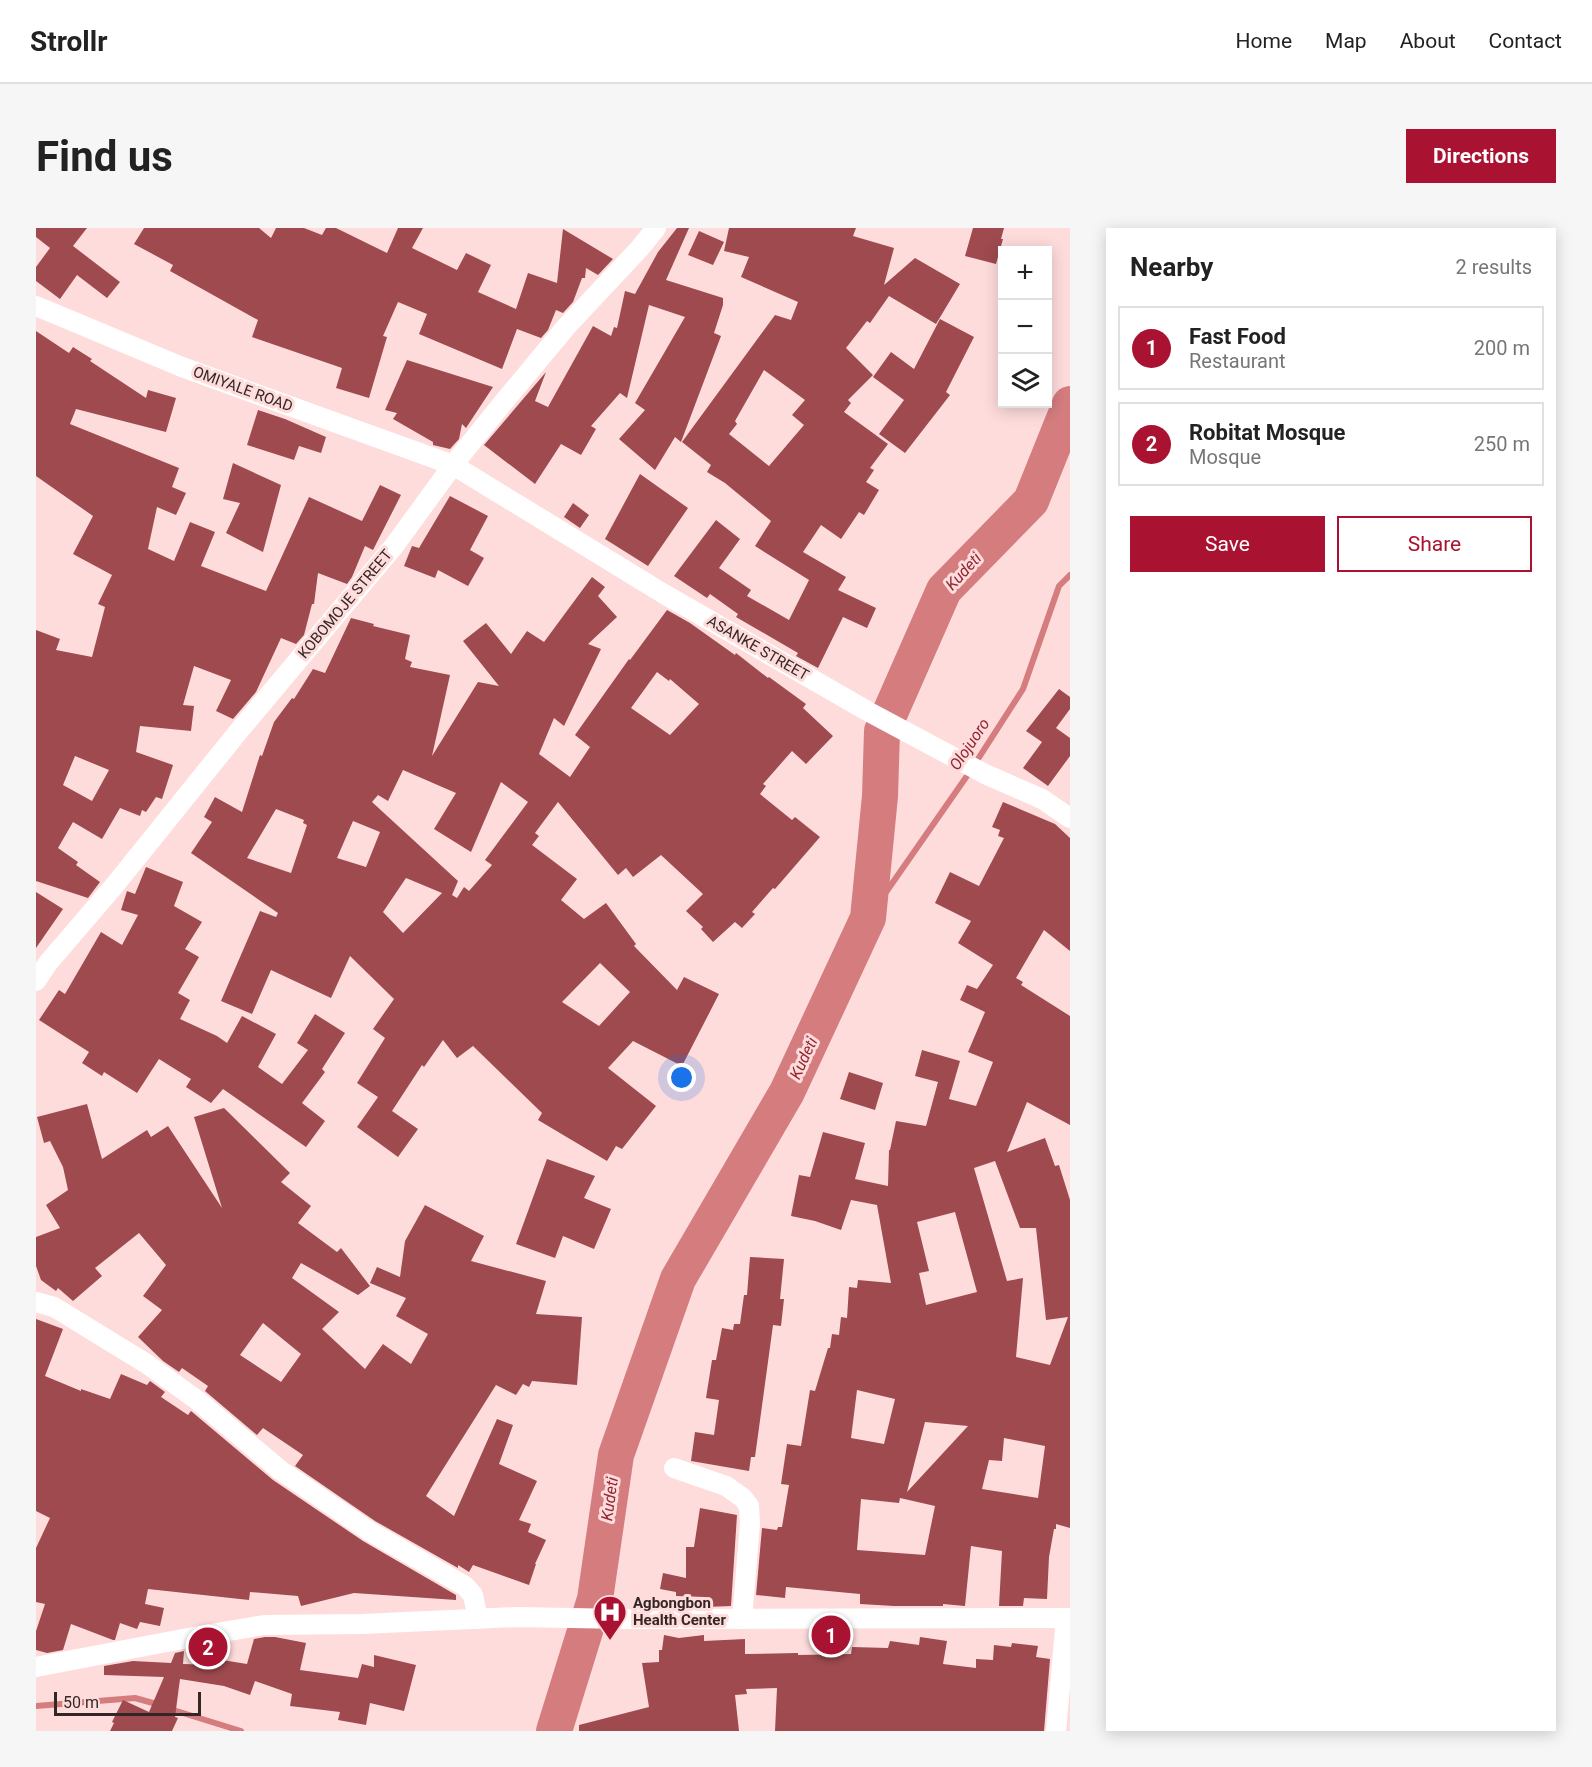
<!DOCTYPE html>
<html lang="en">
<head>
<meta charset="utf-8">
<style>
  :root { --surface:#fff; --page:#f6f6f6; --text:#222; --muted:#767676; --line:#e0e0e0; --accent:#a91231 }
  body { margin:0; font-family:Roboto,sans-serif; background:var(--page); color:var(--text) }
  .controls { position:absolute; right:18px; top:18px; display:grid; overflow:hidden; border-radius:0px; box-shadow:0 3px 15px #0003 }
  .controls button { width:54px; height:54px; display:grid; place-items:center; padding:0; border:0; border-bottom:2px solid var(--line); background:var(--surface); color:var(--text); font:30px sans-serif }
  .scale { position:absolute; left:18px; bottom:15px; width:147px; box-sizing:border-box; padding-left:6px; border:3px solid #352626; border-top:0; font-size:16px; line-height:21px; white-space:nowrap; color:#352626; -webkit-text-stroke:4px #fedcdc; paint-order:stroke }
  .you { position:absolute; left:646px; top:850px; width:21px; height:21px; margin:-15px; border:4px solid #fff; border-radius:50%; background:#1a73e8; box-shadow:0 0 0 9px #1a73e833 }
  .badge { display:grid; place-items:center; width:39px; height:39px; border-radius:50%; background:var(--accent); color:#fff; font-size:20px; font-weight:700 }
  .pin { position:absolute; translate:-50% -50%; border:3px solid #fff; box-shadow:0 2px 6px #0006 }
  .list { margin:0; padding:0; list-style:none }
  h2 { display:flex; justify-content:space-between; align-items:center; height:78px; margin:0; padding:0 24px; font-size:26px }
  h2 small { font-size:20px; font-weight:400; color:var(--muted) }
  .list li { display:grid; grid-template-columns:39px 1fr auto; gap:18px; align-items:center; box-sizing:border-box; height:84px; margin:0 12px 12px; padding:0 12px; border:2px solid var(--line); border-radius:0px }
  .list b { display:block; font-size:22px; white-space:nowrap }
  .list p { margin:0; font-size:20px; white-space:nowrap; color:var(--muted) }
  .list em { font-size:20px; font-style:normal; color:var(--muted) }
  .actions { display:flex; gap:12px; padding:18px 24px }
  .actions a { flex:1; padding:14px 0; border:2px solid var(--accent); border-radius:0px; text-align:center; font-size:21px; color:var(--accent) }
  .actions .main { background:var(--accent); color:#fff }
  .icon { flex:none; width:33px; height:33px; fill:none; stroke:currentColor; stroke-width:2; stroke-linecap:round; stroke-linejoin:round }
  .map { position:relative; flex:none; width:1034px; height:1503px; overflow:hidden; border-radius:0px }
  header { display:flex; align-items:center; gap:36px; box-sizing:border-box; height:84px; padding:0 30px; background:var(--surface); border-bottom:2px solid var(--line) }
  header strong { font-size:28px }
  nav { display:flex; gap:33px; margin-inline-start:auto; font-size:21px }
  .intro { display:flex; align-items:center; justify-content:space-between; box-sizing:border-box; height:144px; padding:0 36px }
  h1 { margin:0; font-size:42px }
  .button { padding:15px 27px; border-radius:0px; background:var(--accent); color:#fff; font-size:21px; font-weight:700 }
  main { display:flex; gap:36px; padding:0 36px }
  aside { flex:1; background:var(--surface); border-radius:0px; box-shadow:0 3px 15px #0003 }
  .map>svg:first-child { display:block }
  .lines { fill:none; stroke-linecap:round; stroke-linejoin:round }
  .stream { stroke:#d57c7e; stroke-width:6 }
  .river { stroke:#d57c7e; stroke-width:36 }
  .building { fill:#9e4a4e; fill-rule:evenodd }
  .street { stroke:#fff; stroke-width:20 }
  .labels { text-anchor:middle; stroke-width:6; stroke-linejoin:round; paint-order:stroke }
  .street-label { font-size:15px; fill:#352626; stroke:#fedcdc }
  .poi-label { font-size:15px; font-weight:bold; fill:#352626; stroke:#fedcdc; text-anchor:start }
  .water-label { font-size:16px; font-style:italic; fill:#912633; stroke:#fedcdc }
</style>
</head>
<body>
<header>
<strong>Strollr</strong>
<nav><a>Home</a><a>Map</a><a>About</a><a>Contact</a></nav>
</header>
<div class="intro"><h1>Find us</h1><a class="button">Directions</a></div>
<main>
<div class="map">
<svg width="1034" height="1503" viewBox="0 0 1034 1503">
  <rect width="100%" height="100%" fill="#fedcdc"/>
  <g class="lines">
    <g class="stream">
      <path d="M 832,690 L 933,545 L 987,461 L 1023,358 L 1034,347"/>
      <path d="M 0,1478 L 99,1470 L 124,1477"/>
      <path d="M 134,1481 L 205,1503"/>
    </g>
    <path class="river" d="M 518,1503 L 559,1371 L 580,1227 L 642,1051 L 751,864 L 832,690 L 844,568 L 846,503 L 908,362 L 995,273 L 1034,176"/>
  </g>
  <g class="building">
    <path d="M 0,0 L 51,0 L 37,18 L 84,54 L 71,70 L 41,47 L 24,71 L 0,53 L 0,39 L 14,20 L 0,9 Z"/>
    <path d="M 108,0 L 223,0 L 235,10 L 240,0 L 268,0 L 286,7 L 290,0 L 300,0 L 351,25 L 362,0 L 387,0 L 376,20 L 421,42 L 430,25 L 455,37 L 442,64 L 480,81 L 492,45 L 521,55 L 527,1 L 577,31 L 562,47 L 550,40 L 549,50 L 546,50 L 537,74 L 527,85 L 520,82 L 512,102 L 505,110 L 481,101 L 466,141 L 383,106 L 391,86 L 362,74 L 347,108 L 351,109 L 333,170 L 300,160 L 306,140 L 216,109 L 222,92 L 134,43 L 137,37 L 98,16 Z"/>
    <path d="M 641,0 L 653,0 L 630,52 L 687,70 L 687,77 L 678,105 L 685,108 L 645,214 L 639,209 L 619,242 L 583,211 L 609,182 L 599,175 L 649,89 L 613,77 L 591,170 L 584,165 L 555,198 L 560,201 L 545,227 L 525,216 L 499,256 L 448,217 L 510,144 L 499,173 L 512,179 L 557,98 L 575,108 L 578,99 L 581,100 L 589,63 L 599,66 L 622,24 Z"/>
    <path d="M 693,0 L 820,0 L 817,8 L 858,20 L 848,57 L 879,30 L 924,56 L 900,96 L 853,68 L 834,95 L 831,93 L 810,120 L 837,147 L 812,172 L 815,175 L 808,184 L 852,216 L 834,240 L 838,242 L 830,254 L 843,262 L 828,287 L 823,284 L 805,311 L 785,297 L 767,324 L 810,349 L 802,362 L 840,380 L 831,400 L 807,389 L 782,440 L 760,428 L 762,425 L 700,389 L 702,386 L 674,366 L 671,370 L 638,348 L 680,292 L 704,311 L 683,340 L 715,362 L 711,368 L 753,392 L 773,352 L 719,318 L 735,293 L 689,255 L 671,244 L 675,237 L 646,214 L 739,87 L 755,92 L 762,74 L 705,49 L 713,29 L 688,23 ZM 728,142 L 769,172 L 756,187 L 768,197 L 733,238 L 693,206 L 701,196 L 699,193 Z"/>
    <path d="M 937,0 L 968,0 L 965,11 L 967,11 L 960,36 L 929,28 Z"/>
    <path d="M 663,3 L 688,14 L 677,37 L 652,27 Z"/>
    <path d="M 904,91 L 938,109 L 910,164 L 914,167 L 869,225 L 843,206 L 868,172 L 837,149 L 855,124 L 878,141 Z"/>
    <path d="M 0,103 L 33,125 L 37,119 L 56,131 L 54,133 L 110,170 L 112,162 L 140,170 L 130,204 L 40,181 L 34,196 L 143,240 L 136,259 L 150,265 L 140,287 L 121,279 L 112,321 L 138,333 L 154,294 L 179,304 L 165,338 L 230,363 L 273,269 L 326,293 L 344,257 L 365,267 L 337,322 L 329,318 L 316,349 L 311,356 L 282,345 L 278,376 L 276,376 L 268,407 L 260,416 L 245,410 L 220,464 L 197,491 L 180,483 L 195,452 L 158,438 L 147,477 L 158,478 L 155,503 L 104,498 L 100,524 L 137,537 L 126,571 L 120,569 L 110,584 L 106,582 L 104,588 L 84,580 L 66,611 L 37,594 L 22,620 L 42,634 L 40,637 L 64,654 L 52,670 L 0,653 L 0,402 L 24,411 L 20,422 L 56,429 L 69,379 L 62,376 L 76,347 L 37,326 L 57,288 L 0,248 ZM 39,528 L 73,542 L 56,573 L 27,557 Z"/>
    <path d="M 371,132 L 457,159 L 430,200 L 426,196 L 423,211 L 414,221 L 397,217 L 397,214 L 357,191 L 361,185 L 349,182 Z"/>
    <path d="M 222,182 L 249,191 L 290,209 L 285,225 L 263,218 L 258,232 L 211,217 Z"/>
    <path d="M 197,235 L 245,257 L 227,324 L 190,305 L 204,275 L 187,271 Z"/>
    <path d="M 604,246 L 652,280 L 612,338 L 569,311 Z"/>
    <path d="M 414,268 L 452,288 L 434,322 L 448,330 L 432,358 L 402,342 L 399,350 L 368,338 L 376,318 L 383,320 Z"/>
    <path d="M 537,275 L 553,287 L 544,300 L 528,289 Z"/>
    <path d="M 556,349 L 569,359 L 562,368 L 581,389 L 552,416 L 565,421 L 528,498 L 518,490 L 503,526 L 534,549 L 554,519 L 539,507 L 593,431 L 594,432 L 631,382 L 654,395 L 699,427 L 700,425 L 732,450 L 733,449 L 770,476 L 767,480 L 797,508 L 770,536 L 756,523 L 727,556 L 730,558 L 724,566 L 756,592 L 759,589 L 784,609 L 739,661 L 737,660 L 716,684 L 719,686 L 706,700 L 699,694 L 677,714 L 665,701 L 667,699 L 650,683 L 667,666 L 625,627 L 597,649 L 590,640 L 582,647 L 522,574 L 499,605 L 503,608 L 496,617 L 541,651 L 525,672 L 548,691 L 570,675 L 600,716 L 598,718 L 641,762 L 648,749 L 683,766 L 646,838 L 597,813 L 572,840 L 620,878 L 586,921 L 580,918 L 571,933 L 502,892 L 506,885 L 437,818 L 421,830 L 407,812 L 388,839 L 386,837 L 356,883 L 382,901 L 362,929 L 321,899 L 342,869 L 321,855 L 349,810 L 337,801 L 358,771 L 314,728 L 295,770 L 235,742 L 216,786 L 185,773 L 224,683 L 240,689 L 242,685 L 155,625 L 176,594 L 168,589 L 179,569 L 206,584 L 224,527 L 226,528 L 238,494 L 256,470 L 258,471 L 277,441 L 289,445 L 315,390 L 338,396 L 337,398 L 374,407 L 369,431 L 376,434 L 374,439 L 414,447 L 396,528 L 442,454 L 463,458 L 427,413 L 450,395 L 475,426 L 491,403 L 508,414 ZM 621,444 L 633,453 L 634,451 L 663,476 L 634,507 L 595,480 ZM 367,542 L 420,565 L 398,601 L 435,624 L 465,554 L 492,574 L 449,632 L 456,637 L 433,663 L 428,659 L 421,670 L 416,667 L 422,653 L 336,574 L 342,567 L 352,573 ZM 240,581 L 268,592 L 267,595 L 271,597 L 255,645 L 211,630 ZM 317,593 L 344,604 L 330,639 L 301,630 ZM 370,650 L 406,665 L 367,705 L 347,684 ZM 564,735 L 594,764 L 563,798 L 526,774 Z"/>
    <path d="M 1023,461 L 1034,469 L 1034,481 L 1020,500 L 1034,510 L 1034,528 L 1012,558 L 987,540 L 1006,514 L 990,503 Z"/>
    <path d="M 967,574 L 1019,596 L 1034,610 L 1034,723 L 1008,702 L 980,750 L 987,754 L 985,757 L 1034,788 L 1034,897 L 991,874 L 971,924 L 1009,910 L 1019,938 L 1023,937 L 1034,972 L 1034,1300 L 1020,1296 L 1020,1301 L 1018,1301 L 1013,1329 L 1011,1371 L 988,1370 L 987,1378 L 963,1378 L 966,1323 L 935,1318 L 929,1378 L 907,1376 L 907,1378 L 858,1378 L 824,1376 L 824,1366 L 750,1359 L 749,1370 L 720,1367 L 726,1300 L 741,1302 L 742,1299 L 746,1299 L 753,1257 L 745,1256 L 751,1216 L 765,1218 L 774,1162 L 779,1163 L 792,1120 L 794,1120 L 796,1106 L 803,1107 L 805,1089 L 811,1090 L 813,1059 L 821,1060 L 822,1052 L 855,1055 L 841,977 L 815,972 L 805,1002 L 779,993 L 755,988 L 763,947 L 774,949 L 787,904 L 829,915 L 819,951 L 852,958 L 853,922 L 854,922 L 860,893 L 890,898 L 902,854 L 879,848 L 886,822 L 924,833 L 913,871 L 940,878 L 957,834 L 932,824 L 949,784 L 924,772 L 931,757 L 941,761 L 957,737 L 922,715 L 935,693 L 899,675 L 914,644 L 943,658 L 968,610 L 962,608 L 964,602 L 956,599 ZM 959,933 L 984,1000 L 1000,1000 L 1010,1092 L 1032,1089 L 1014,1137 L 980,1129 L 987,1050 L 971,1053 L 938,940 ZM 919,984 L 941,1064 L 890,1077 L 883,1045 L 893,1043 L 881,994 ZM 821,1162 L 859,1171 L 848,1216 L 815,1210 ZM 889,1194 L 932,1198 L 871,1264 ZM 968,1210 L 1009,1218 L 1002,1270 L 946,1261 L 953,1232 L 966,1233 ZM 864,1270 L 899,1278 L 889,1327 L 821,1322 L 825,1271 L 863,1275 Z"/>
    <path d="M 110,639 L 147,654 L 138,678 L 166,694 L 149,721 L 163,729 L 142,765 L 154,772 L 144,791 L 181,808 L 191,815 L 206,788 L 240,806 L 222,839 L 246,856 L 272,822 L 261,815 L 279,786 L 309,805 L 286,841 L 289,844 L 266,875 L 289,893 L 270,919 L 187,861 L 175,875 L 150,859 L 155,851 L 123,831 L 101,865 L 68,844 L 66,848 L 46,835 L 53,824 L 3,792 L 23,762 L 29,766 L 65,704 L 86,717 L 102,687 L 85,682 L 91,663 L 99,666 Z"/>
    <path d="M 0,664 L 27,681 L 0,720 Z"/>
    <path d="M 813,844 L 847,855 L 839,882 L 804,871 Z"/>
    <path d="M 51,876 L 66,931 L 111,902 L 115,909 L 132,898 L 186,980 L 158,889 L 188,880 L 254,945 L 245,954 L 275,978 L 262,995 L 301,1024 L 305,1020 L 334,1058 L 322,1067 L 265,1035 L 256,1050 L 303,1084 L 286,1101 L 329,1141 L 347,1116 L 375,1136 L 392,1106 L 360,1088 L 370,1070 L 334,1055 L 341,1039 L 364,1049 L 369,1013 L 389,977 L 448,1008 L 435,1033 L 510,1053 L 500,1086 L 546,1089 L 541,1157 L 496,1153 L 493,1159 L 487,1156 L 480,1167 L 460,1157 L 390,1268 L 418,1288 L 461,1191 L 477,1197 L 463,1236 L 501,1253 L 483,1292 L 495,1296 L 492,1304 L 510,1312 L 499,1336 L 500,1336 L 493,1357 L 437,1337 L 433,1344 L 422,1337 L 422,1340 L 339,1293 L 259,1238 L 267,1227 L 227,1200 L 221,1207 L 169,1163 L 172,1158 L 146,1140 L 143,1144 L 127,1133 L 102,1109 L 126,1082 L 107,1068 L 130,1037 L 103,1005 L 59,1040 L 66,1048 L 37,1073 L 22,1060 L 20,1063 L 5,1052 L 0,1038 L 0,1009 L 24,1000 L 10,977 L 32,962 L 27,939 L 14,913 L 8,915 L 1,889 ZM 227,1095 L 265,1126 L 245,1154 L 204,1127 Z"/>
    <path d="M 511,931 L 559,948 L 548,970 L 575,981 L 558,1021 L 527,1008 L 519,1030 L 480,1016 Z"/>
    <path d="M 714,1029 L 748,1031 L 744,1071 L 748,1071 L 745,1098 L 737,1097 L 719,1229 L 715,1229 L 713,1243 L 655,1233 L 659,1204 L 678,1207 L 683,1172 L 670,1170 L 676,1132 L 680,1132 L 686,1100 L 697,1102 L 698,1096 L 704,1096 L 708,1067 L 711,1067 Z"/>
    <path d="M 0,1091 L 27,1101 L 9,1148 L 45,1163 L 45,1161 L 74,1171 L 85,1146 L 111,1157 L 114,1153 L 129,1164 L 125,1169 L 152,1187 L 155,1183 L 237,1252 L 327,1313 L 420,1367 L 420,1372 L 318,1365 L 265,1378 L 262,1368 L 214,1364 L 213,1372 L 112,1361 L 109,1376 L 128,1380 L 124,1398 L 104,1394 L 101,1401 L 84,1395 L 79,1412 L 77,1412 L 35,1396 L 27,1422 L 11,1425 L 0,1422 L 0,1403 L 9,1376 L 0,1374 L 0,1320 L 14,1290 L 0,1283 Z"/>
    <path d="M 664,1280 L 701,1287 L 695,1378 L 670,1379 L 669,1369 L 640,1368 L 640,1364 L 624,1361 L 627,1345 L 650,1350 L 650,1319 L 658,1319 Z"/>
    <path d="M 628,1407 L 643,1410 L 668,1407 L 668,1413 L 709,1411 L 709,1426 L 762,1425 L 762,1427 L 815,1426 L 816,1419 L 852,1420 L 854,1413 L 883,1417 L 884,1409 L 911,1413 L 907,1436 L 940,1440 L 940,1431 L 957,1432 L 958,1417 L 975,1419 L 976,1415 L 1002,1418 L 1000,1429 L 1014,1431 L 1008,1503 L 739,1503 L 741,1460 L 710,1461 L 711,1466 L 699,1467 L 703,1503 L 543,1503 L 543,1497 L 613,1479 L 606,1435 L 623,1434 L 623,1422 L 626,1422 Z"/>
    <path d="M 229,1409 L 239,1409 L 270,1415 L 264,1442 L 322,1450 L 326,1436 L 338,1439 L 338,1427 L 380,1437 L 368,1483 L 334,1475 L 330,1497 L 302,1492 L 304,1484 L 254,1478 L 256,1466 L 219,1453 L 214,1467 L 188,1458 L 144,1451 L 139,1489 L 142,1490 L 136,1503 L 74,1503 L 78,1495 L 76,1494 L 87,1472 L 113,1484 L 128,1449 L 68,1447 L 68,1438 L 97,1433 L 135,1435 L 139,1425 L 148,1423 L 147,1436 L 178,1437 L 180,1431 L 211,1436 L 218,1411 Z"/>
  </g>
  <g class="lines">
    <g class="street">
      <path d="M 0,78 L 146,139 L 417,237 L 628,366 L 833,484 L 949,546 L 1006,571 L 1034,590"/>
      <path d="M 0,753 L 12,735 L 78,658 L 202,504 L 358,318 L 417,237 L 466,176 L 530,99 L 604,20 L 620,0"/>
      <path d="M 0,1074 L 18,1079 L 111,1136 L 161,1172 L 244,1242 L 333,1303 L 429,1358 L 437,1367 L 442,1391"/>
      <path d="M 638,1240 L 690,1258 L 707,1270 L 713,1278 L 714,1296 L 706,1391"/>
      <path d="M 0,1439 L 157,1409 L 228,1397 L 326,1396 L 481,1389 L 588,1391 L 1034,1390"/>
      <path d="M 1020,1503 L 1030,1390"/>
    </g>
  </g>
  <defs>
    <symbol id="hospital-pin" viewBox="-11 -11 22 30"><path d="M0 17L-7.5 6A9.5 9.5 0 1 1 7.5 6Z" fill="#a91231" stroke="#fedcdc"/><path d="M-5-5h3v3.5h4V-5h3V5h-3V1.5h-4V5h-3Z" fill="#fff"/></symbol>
  </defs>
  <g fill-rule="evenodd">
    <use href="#hospital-pin" x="555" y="1365" width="38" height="52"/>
  </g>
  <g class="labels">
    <g class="street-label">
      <text transform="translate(207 161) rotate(20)" y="5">OMIYALE ROAD</text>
      <text transform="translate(309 376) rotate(-50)" y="5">KOBOMOJE STREET</text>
      <text transform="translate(722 420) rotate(30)" y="5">ASANKE STREET</text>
    </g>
    <g class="poi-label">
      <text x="597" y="1380">Agbongbon<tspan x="597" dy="17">Health Center</tspan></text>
    </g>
    <g class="water-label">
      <text transform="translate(927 343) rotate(-47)" y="6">Kudeti</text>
      <text transform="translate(933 516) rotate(-56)" y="6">Olojuoro</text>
      <text transform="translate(767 830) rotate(-65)" y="6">Kudeti</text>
      <text transform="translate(573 1271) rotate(-82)" y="6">Kudeti</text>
    </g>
  </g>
</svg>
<div class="controls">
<button>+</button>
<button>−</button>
<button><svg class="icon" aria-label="layers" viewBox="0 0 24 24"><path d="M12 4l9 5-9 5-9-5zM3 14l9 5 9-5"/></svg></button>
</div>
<div class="scale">50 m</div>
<div class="you"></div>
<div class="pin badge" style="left:795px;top:1407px">1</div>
<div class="pin badge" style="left:172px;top:1419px">2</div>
</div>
<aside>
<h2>Nearby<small>2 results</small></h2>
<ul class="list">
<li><span class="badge">1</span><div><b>Fast Food</b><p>Restaurant</p></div><em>200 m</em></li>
<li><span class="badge">2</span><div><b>Robitat Mosque</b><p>Mosque</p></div><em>250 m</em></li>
</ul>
<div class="actions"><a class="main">Save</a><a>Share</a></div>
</aside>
</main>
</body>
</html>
